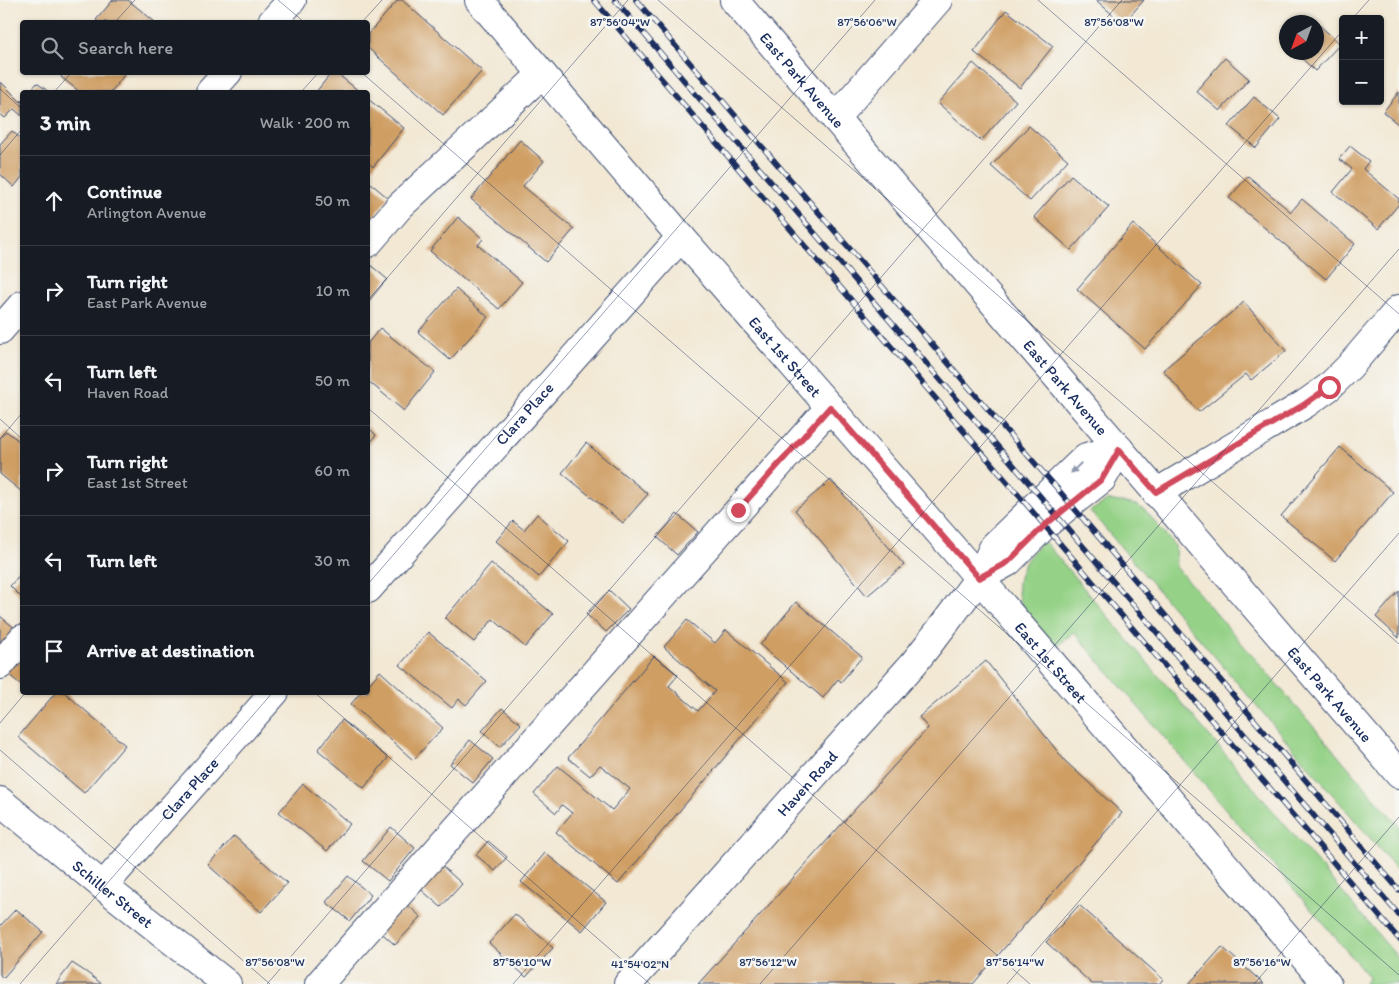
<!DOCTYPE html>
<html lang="en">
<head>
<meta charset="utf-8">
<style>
  :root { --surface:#171b24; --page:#20242c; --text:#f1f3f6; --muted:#9ea1a6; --line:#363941 }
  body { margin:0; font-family:Itim,sans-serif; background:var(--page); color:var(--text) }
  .controls { position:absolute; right:15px; top:15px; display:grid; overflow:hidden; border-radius:5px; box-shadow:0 1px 4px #0004 }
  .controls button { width:45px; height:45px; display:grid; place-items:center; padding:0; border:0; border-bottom:1px solid var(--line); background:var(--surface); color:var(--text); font:25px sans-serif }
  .compass { position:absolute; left:1279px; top:15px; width:45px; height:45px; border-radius:50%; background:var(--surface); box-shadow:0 1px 4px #0004; rotate:221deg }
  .stop { position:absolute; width:15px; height:15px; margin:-11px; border:4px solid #d1495b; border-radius:50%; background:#fff }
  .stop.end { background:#d1495b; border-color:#fff; box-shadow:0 1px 5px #0008 }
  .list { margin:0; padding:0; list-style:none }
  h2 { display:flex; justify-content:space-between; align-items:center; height:65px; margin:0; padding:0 20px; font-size:21px }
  h2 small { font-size:16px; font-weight:400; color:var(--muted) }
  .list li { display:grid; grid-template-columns:32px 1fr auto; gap:15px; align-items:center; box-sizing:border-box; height:90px; padding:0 20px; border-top:1px solid var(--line) }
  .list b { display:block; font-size:19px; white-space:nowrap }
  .list p { margin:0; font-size:16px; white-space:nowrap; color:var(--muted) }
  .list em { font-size:16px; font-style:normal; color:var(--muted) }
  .icon { flex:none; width:28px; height:28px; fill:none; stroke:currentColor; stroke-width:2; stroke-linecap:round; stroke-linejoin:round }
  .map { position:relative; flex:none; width:1399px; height:984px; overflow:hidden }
  .search { position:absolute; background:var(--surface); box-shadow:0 1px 4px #0004; left:20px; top:20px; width:350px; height:55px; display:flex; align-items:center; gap:12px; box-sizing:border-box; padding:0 18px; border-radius:5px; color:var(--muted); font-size:19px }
  .panel { position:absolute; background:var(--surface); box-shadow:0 1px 4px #0004; left:20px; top:90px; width:350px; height:605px; border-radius:5px }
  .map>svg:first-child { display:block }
  .green { fill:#95d287; stroke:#588072 }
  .building { fill:#cf9e64 }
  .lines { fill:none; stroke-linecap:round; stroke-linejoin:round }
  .minor-casing { stroke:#3b4b70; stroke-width:30 }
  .minor { stroke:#fff; stroke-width:28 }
  .rail-casing { stroke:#1b2f5e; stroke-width:5.5 }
  .rail { stroke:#f6f6f2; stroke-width:4; stroke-dasharray:11; stroke-linecap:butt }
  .oneway { fill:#8d97ae }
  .route { stroke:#d1495b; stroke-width:6 }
  .ticks { fill:none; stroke:#1b2f5e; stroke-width:1; stroke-opacity:0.45 }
  .labels { text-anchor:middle; stroke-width:5; stroke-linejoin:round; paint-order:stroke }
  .street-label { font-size:16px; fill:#1b2f5e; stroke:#f6f6f2 }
  .ticks-label { font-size:12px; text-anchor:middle; fill:#1b2f5e; stroke:#f6f6f2; stroke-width:5; stroke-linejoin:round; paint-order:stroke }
</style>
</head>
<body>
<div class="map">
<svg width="1399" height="984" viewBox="0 0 1399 984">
  <rect width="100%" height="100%" fill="#f6f6f2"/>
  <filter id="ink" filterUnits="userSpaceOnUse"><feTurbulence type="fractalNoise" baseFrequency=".02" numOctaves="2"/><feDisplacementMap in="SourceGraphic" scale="10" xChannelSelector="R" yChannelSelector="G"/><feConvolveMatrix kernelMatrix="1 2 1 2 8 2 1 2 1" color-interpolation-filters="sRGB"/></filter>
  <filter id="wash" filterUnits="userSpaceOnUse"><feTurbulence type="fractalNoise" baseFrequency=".0096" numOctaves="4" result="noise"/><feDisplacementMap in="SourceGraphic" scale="20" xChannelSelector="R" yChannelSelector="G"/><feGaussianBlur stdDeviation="1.12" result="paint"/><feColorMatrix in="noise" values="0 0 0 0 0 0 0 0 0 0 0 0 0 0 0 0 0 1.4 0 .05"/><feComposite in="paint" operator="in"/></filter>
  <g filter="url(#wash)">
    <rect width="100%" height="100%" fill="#f2e8d4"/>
    <g class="green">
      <path d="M 1109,500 L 1136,505 L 1146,511 L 1175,546 L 1176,567 L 1399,826 L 1399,872 L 1090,511 Z"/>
      <path d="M 1043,540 L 1399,959 L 1399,984 L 1364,984 L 1369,977 L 1074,632 L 1054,649 C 1033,625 1005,599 1024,565 C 1028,556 1037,548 1043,540 Z"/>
    </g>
    <g id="blocks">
      <g class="building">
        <path d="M 113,0 L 128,0 L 155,22 L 99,22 L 96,20 Z"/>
        <path d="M 398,0 L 402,0 L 482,71 L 443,115 L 368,48 L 368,34 Z"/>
        <path d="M 1096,0 L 1144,0 L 1123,24 Z"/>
        <path d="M 1006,10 L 1053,46 L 1020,88 L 974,52 Z"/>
        <path d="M 1316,22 L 1340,44 L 1315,71 L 1295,52 L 1316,52 Z"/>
        <path d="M 1225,58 L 1249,79 L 1220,111 L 1196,91 Z"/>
        <path d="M 973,63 L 1016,101 L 981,141 L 938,103 Z"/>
        <path d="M 64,72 L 123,72 L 125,74 L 111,92 L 80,92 L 61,77 Z"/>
        <path d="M 332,72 L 335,72 L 360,92 L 316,92 Z"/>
        <path d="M 1,82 L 21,102 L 22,100 L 22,116 L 14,109 L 5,118 L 0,114 L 0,84 Z"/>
        <path d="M 37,83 L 49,92 L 29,92 Z"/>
        <path d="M 1399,92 L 1399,125 L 1383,112 Z"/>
        <path d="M 1254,97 L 1280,119 L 1256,148 L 1229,126 Z"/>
        <path d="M 368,99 L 404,128 L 373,167 L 368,162 Z"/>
        <path d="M 1029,126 L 1068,160 L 1030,201 L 991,166 Z"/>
        <path d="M 12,131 L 22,140 L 22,177 L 14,187 L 0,174 L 0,144 Z"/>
        <path d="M 520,140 L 544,161 L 523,186 L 574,229 L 546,262 L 471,199 Z"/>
        <path d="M 1350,146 L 1369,161 L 1363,169 L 1399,199 L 1399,204 L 1378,229 L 1333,192 L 1352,169 L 1339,159 Z"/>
        <path d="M 1071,175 L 1109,207 L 1071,250 L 1034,217 Z"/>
        <path d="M 1248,176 L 1291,212 L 1302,199 L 1355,244 L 1326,279 L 1229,198 Z"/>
        <path d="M 368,181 L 388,198 L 368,223 Z"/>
        <path d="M 458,217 L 483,239 L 478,245 L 522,282 L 499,309 L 430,251 Z"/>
        <path d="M 1133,224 L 1202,285 L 1145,349 L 1077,289 Z"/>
        <path d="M 368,263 L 387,279 L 368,302 Z"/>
        <path d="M 456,289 L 488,317 L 450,360 L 418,332 Z"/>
        <path d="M 1244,302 L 1286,351 L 1251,380 L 1246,374 L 1199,412 L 1163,370 Z"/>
        <path d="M 380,328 L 435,372 L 404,411 L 368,381 L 368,343 Z"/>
        <path d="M 368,427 L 376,435 L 368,446 Z"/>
        <path d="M 6,431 L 19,441 L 21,439 L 22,441 L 22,492 L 0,474 L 0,438 Z"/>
        <path d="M 586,443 L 648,494 L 623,523 L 562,473 Z"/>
        <path d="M 1340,447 L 1393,492 L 1335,561 L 1281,516 Z"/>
        <path d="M 831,480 L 904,565 L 867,596 L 795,510 Z"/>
        <path d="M 537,514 L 569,541 L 539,577 L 496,541 L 513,521 L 524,530 Z"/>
        <path d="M 677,514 L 698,532 L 677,555 L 657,537 Z"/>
        <path d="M 491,563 L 553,614 L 525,647 L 493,619 L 474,642 L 445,618 Z"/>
        <path d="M 22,572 L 22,598 L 10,586 Z"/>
        <path d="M 609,590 L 629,609 L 606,632 L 586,614 Z"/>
        <path d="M 1399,591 L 1399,638 L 1376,617 Z"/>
        <path d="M 796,602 L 862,657 L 841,682 L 838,679 L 823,698 L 760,645 Z"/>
        <path d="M 0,616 L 17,630 L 0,650 Z"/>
        <path d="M 687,620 L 715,643 L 726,630 L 788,682 L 618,884 L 556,832 L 572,813 L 562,805 L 556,813 L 534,794 L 558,766 L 612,810 L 630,789 L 600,765 L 590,776 L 568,758 L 654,656 L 678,675 L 669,686 L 698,711 L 715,691 L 664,647 Z"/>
        <path d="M 428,632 L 487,681 L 466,705 L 459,699 L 452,708 L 400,665 Z"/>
        <path d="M 22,646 L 22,686 L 3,669 Z"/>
        <path d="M 986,661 L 1065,761 L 1122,813 L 973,984 L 698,984 L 928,728 L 919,717 Z"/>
        <path d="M 380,671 L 443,728 L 413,760 L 351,704 L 361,692 L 368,692 L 368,685 Z"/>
        <path d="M 56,692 L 64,692 L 125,745 L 84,793 L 18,737 Z"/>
        <path d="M 502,708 L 521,724 L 500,747 L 482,731 Z"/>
        <path d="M 342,720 L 388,758 L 364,788 L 318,750 Z"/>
        <path d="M 470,740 L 493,759 L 473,783 L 450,764 Z"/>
        <path d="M 303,784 L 350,824 L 327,851 L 279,812 Z"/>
        <path d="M 391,827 L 415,848 L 388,881 L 363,861 Z"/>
        <path d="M 234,836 L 287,883 L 261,912 L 208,865 Z"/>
        <path d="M 488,841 L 507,857 L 495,871 L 476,855 Z"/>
        <path d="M 545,853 L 606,902 L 582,931 L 521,882 Z"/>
        <path d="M 438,862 L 462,884 L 441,907 L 417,886 Z"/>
        <path d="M 348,876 L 371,895 L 350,921 L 326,902 Z"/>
        <path d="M 400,898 L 421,917 L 395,945 L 374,926 Z"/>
        <path d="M 1079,905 L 1163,979 L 1159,984 L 1092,984 L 1046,942 Z"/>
        <path d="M 16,909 L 43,932 L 3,978 L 0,975 L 0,926 Z"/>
        <path d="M 515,914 L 553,948 L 526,977 L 489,943 Z"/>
        <path d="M 1222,947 L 1264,984 L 1189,984 Z"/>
        <path d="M 72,963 L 86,972 L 102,984 L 56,984 Z"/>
      </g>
    </g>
  </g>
  <g filter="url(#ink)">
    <use href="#blocks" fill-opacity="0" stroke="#3b4b70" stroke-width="1"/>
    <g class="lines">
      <defs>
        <g id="minor">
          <path id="s1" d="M 479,0 L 681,237 L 979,578 L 1327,984"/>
          <path id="s2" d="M 734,0 L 1021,335 L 1399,774"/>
          <path d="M 272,22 L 292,0"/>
          <path d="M 210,92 L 228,72"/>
          <path d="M 835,118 L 938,0"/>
          <path d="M 368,243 L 400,206 L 542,74"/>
          <path d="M 0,330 L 22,305"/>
          <path d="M 1156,493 L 1305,404 L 1329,387 L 1349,367 L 1399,309"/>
          <path d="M 979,578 L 1008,562 L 1044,526 L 1070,504 L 1102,479 L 1119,449"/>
          <path id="s3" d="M 368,589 L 681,237"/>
          <path d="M 0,665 L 22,639"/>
          <path id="s4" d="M 0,801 L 103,886 L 227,984"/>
          <path id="s5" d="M 103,886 L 275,692"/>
          <path d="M 319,984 L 830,407"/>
          <path id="s6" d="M 628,984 L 914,663 L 946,622 L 979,578 L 994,546 L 1086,457 L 1119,449"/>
        </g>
      </defs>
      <use href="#minor" class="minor-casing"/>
      <use href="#minor" class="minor"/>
      <defs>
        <g id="rail">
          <path d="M 594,0 L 1399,939"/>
          <path d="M 615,0 L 1399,915"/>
          <path d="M 636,0 L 1010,435 L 1056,487 L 1399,890"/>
        </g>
      </defs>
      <use href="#rail" class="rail-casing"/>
      <use href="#rail" class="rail"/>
    </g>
    <defs><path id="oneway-solid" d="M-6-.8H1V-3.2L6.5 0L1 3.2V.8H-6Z" transform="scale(1.25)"/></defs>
    <use class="oneway" href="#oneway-solid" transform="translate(1076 468) rotate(135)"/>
  </g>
  <g class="lines" filter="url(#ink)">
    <path class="route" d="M 738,510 L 830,407 L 979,578 L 1008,562 L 1044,526 L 1102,479 L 1119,450 L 1156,492 L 1305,404 L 1329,387"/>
  </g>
  <path class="ticks" d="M 278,0 L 304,22M 658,0 L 1399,644M 1038,0 L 1399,314M 1352,19 L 1369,0M 115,22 L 135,0M 362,22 L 382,0M 361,72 L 1399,975M 0,89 L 22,109M 54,92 L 72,72M 301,92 L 319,72M 0,155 L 22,129M 368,300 L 628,0M 368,408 L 1030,984M 0,419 L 22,439M 0,439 L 22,413M 368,584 L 875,0M 314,692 L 650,984M 0,723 L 26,692M 0,750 L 270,984M 20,984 L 273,692M 267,984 L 1122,0M 513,984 L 1343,30M 760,984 L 1399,249M 1007,984 L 1399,533M 1254,984 L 1399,817"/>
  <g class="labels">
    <g class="street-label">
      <text dy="6" stroke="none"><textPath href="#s2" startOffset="105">East Park Avenue</textPath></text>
      <text dy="6" stroke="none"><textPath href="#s1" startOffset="470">East 1st Street</textPath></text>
      <text dy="6" stroke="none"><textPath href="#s2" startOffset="510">East Park Avenue</textPath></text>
      <text dy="6" stroke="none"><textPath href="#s3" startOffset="235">Clara Place</textPath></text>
      <text dy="6" stroke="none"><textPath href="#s1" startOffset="875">East 1st Street</textPath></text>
      <text dy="6" stroke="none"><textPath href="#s2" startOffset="915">East Park Avenue</textPath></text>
      <text dy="6" stroke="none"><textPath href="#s6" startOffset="269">Haven Road</textPath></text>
      <text dy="6" stroke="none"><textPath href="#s5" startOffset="130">Clara Place</textPath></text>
      <text dy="6" stroke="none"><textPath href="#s4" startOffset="146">Schiller Street</textPath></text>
    </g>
  </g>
  <g class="ticks-label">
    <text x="620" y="26">87°56'04"W</text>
    <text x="867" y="26">87°56'06"W</text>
    <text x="1114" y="26">87°56'08"W</text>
    <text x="275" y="966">87°56'08"W</text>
    <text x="522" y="966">87°56'10"W</text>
    <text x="768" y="966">87°56'12"W</text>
    <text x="1015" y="966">87°56'14"W</text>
    <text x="1262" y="966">87°56'16"W</text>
    <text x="640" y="968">41°54'02"N</text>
  </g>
</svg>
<div class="controls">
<button>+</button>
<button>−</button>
</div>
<svg class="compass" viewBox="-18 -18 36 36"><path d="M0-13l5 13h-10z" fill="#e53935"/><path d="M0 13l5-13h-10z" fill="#9ea1a6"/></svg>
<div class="stop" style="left:1329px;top:387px"></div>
<div class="stop end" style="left:738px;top:510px"></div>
<div class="search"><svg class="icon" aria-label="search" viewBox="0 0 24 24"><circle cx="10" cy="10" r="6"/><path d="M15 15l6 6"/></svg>Search here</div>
<section class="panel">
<h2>3 min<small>Walk · 200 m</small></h2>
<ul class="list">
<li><svg class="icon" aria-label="ahead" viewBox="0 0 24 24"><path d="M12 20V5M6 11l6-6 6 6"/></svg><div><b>Continue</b><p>Arlington Avenue</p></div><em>50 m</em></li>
<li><svg class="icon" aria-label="right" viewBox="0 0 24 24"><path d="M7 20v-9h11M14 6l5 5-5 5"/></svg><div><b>Turn right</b><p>East Park Avenue</p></div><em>10 m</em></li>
<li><svg class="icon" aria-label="left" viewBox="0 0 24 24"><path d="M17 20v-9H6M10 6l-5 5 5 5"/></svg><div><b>Turn left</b><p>Haven Road</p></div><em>50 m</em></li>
<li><svg class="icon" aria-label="right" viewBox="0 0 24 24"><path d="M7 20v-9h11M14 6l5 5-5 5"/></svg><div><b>Turn right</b><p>East 1st Street</p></div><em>60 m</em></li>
<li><svg class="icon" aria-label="left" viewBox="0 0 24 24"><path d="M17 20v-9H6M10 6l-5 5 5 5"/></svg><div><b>Turn left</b></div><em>30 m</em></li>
<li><svg class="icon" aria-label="arrive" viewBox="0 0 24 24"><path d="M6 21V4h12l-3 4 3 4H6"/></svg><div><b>Arrive at destination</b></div></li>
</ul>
</section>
</div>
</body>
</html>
